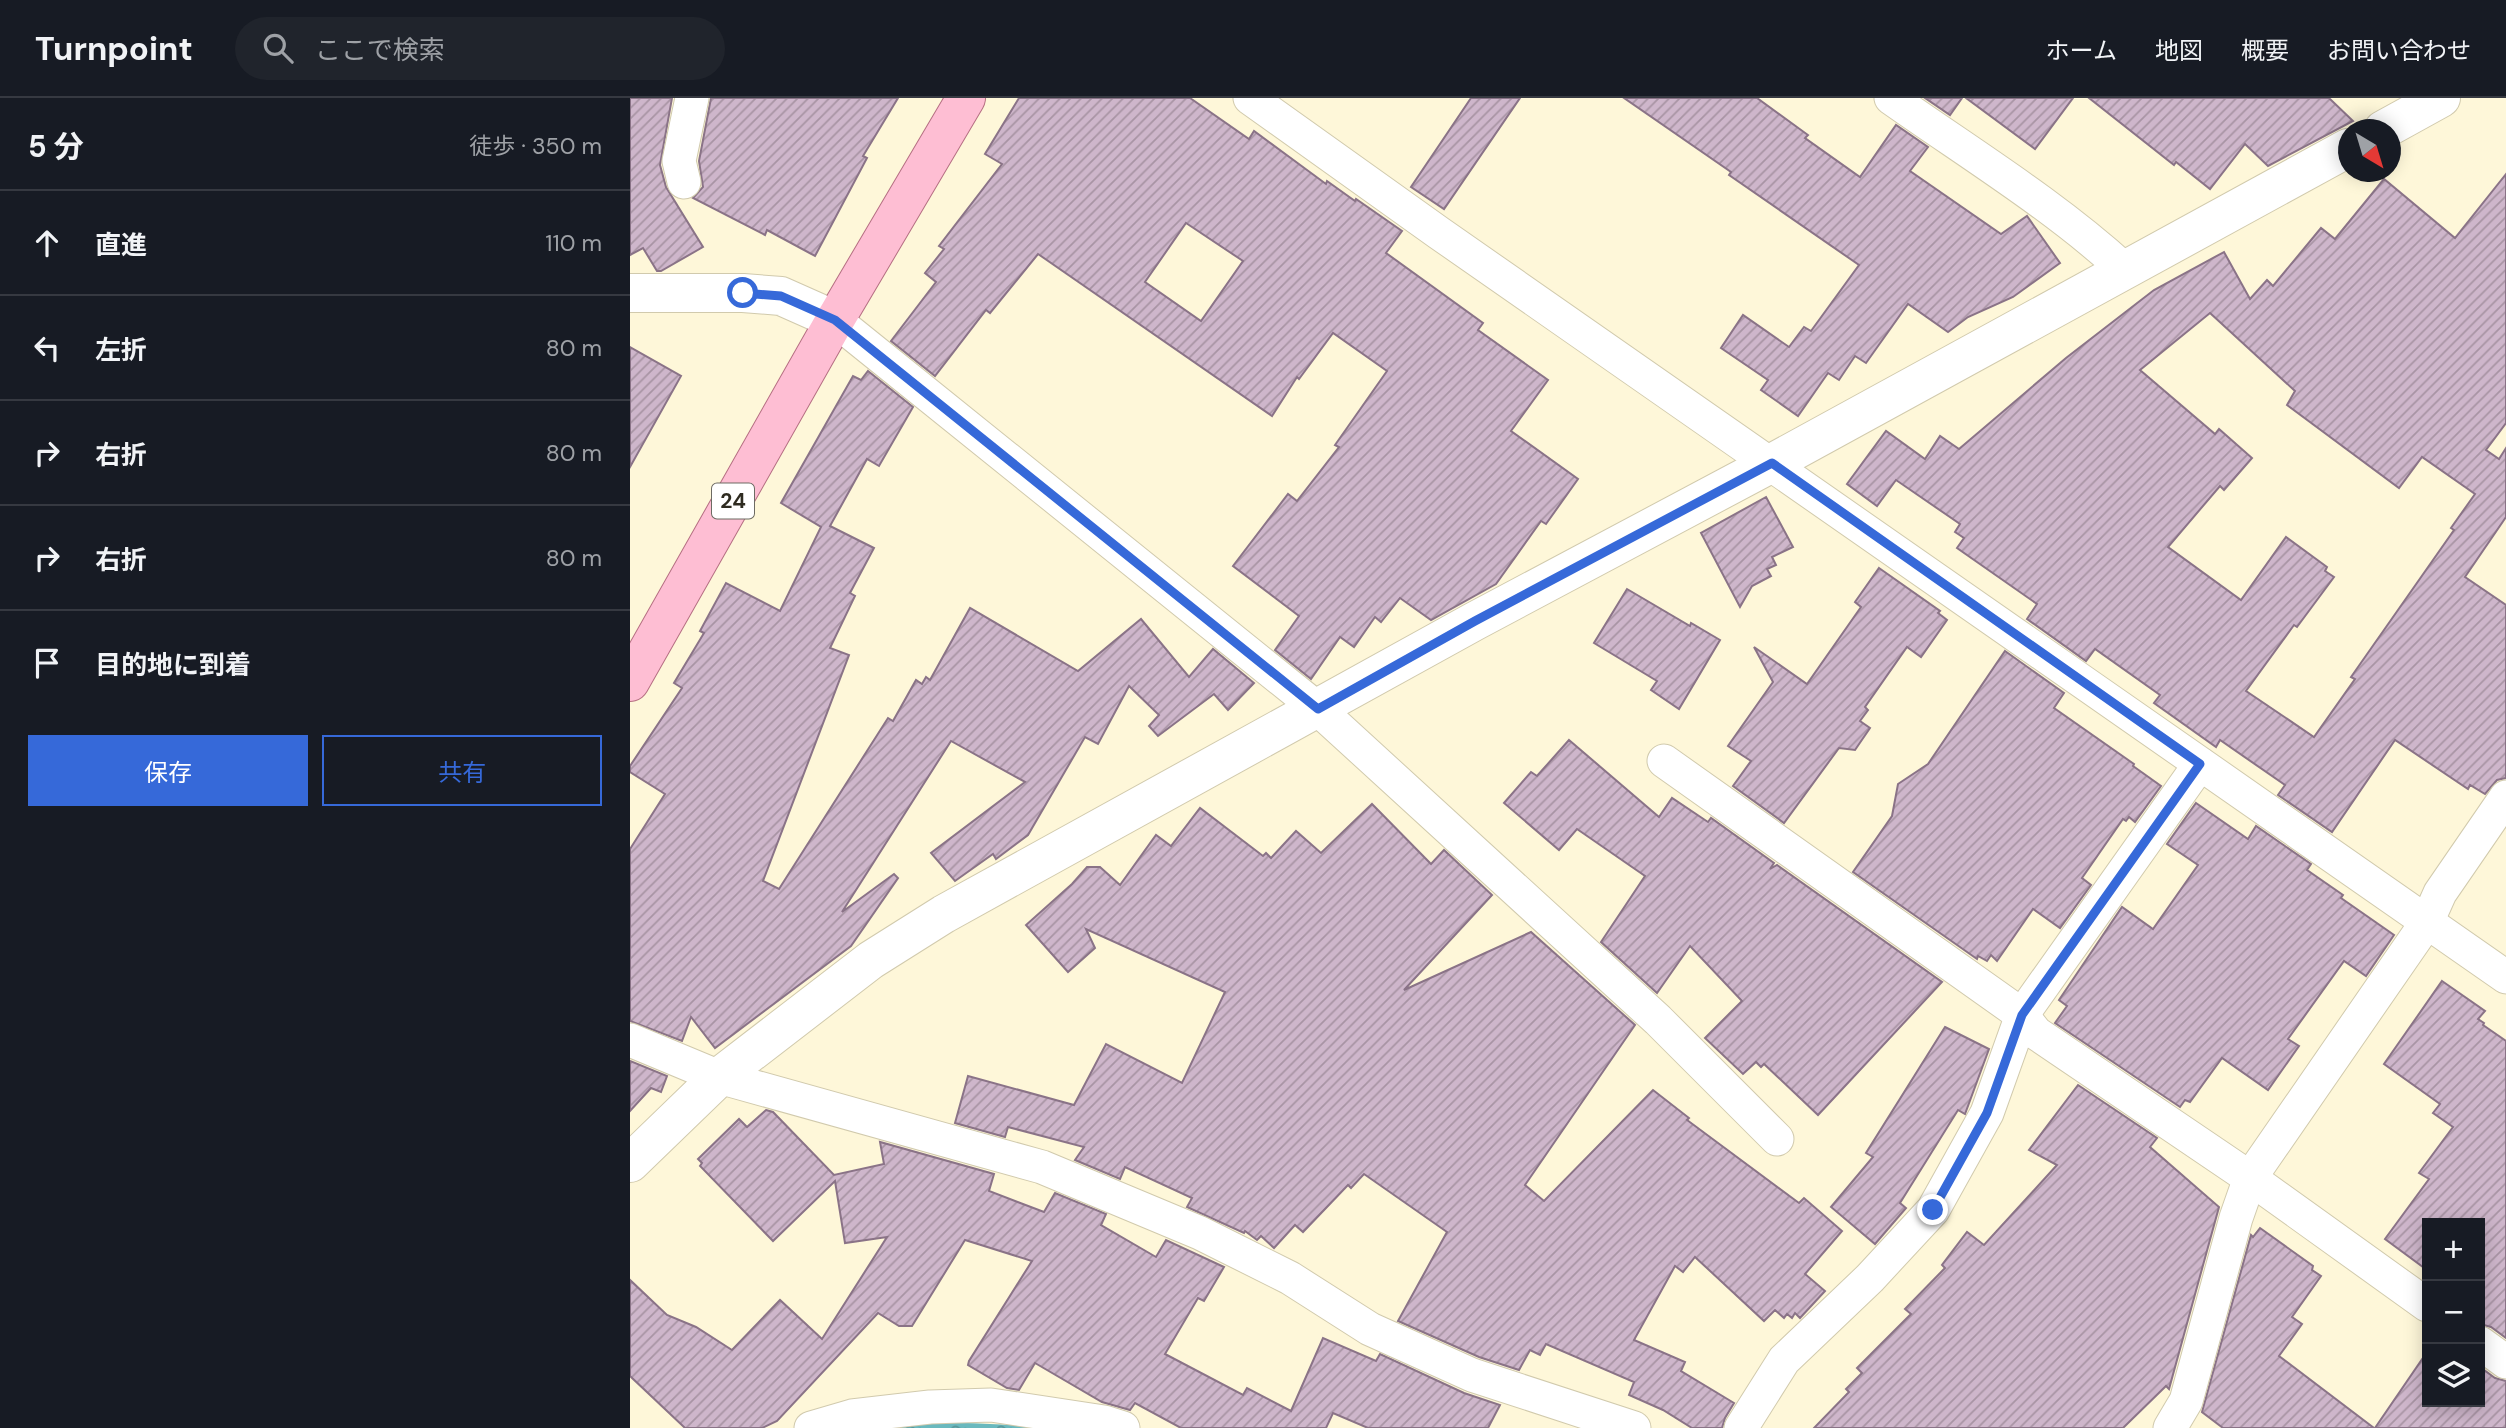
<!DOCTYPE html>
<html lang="ja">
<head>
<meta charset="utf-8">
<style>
  :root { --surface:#171b24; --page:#20242c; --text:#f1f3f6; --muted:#9ea1a6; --line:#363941; --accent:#3669d9 }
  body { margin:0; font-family:"DM Sans","Noto Sans JP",sans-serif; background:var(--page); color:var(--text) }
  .controls { position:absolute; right:21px; bottom:21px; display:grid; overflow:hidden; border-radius:0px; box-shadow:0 4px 18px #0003 }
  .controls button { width:63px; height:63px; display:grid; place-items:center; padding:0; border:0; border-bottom:2px solid var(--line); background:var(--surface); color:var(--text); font:35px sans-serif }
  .compass { position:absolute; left:1708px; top:21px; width:63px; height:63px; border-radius:50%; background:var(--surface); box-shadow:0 4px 18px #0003; rotate:142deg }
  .stop { position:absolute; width:21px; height:21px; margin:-16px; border:5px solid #3669d9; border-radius:50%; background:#fff }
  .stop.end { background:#3669d9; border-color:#fff; box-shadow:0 2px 7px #0008 }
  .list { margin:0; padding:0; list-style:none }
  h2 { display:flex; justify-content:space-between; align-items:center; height:91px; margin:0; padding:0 28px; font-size:30px }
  h2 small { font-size:23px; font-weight:400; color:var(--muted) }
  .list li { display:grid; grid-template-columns:46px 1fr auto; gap:21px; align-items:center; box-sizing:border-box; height:105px; padding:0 28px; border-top:2px solid var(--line) }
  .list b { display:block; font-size:26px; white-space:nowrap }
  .list em { font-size:23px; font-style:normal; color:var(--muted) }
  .actions { display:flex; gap:14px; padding:21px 28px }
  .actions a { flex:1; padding:16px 0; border:2px solid var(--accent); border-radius:0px; text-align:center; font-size:24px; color:var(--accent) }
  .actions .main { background:var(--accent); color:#fff }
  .icon { flex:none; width:38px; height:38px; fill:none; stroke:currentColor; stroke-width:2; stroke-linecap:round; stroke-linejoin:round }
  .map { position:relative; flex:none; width:1876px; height:1330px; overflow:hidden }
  header { display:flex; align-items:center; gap:42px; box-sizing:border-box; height:98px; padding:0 35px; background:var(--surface); border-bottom:2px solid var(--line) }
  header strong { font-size:33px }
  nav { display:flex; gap:38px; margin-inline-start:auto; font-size:24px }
  .search { width:490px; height:63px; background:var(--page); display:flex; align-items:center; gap:18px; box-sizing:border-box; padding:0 24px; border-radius:38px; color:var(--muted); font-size:26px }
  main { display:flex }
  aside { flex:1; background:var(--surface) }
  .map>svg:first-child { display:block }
  .water { fill:url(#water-ripples) }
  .building { fill:url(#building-hatch); stroke:#8a7387; stroke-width:2; fill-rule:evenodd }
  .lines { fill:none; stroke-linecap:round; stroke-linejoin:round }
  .street-casing { stroke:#d1caad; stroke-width:35 }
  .secondary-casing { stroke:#d1caad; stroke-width:40 }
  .primary-casing { stroke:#b56f82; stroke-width:40 }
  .street { stroke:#fff; stroke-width:33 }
  .secondary { stroke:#fff; stroke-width:38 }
  .primary { stroke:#febed3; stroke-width:38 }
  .route { stroke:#3669d9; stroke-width:9 }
  .labels { text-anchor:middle; stroke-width:5; stroke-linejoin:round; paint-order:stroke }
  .shield { fill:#fff; stroke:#6d6b63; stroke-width:2 }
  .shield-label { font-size:21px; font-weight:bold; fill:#2e2b20 }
</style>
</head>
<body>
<header>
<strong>Turnpoint</strong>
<div class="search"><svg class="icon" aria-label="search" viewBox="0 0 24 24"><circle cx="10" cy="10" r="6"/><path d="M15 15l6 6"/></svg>ここで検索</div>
<nav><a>ホーム</a><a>地図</a><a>概要</a><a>お問い合わせ</a></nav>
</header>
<main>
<aside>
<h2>5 分<small>徒歩 · 350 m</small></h2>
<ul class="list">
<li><svg class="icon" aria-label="ahead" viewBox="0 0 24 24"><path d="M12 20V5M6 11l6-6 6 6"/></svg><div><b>直進</b></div><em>110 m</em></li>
<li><svg class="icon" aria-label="left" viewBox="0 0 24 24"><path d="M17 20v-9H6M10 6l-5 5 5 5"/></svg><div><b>左折</b></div><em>80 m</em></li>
<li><svg class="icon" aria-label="right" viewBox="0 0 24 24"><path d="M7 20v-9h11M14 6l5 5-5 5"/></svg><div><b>右折</b></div><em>80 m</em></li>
<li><svg class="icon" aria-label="right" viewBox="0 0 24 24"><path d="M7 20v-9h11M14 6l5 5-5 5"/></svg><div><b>右折</b></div><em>80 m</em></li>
<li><svg class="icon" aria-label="arrive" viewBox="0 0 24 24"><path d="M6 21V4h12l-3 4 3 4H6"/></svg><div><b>目的地に到着</b></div></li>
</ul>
<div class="actions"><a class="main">保存</a><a>共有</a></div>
</aside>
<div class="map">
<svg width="1876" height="1330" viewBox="0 0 1876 1330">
  <defs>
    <pattern id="water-ripples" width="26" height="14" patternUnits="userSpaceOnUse" patternTransform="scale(1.75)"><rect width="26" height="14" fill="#6ab9be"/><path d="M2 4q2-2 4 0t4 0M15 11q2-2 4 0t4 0" fill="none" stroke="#58979a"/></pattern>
    <pattern id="building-hatch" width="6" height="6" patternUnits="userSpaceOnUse" patternTransform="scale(1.75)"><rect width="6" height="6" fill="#ceb6cb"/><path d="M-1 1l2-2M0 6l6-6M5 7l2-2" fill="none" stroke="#a894a4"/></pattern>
  </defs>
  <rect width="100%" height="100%" fill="#fef7d9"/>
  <path class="water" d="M 315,1324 L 407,1328 L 418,1330 L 263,1330 Z"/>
  <g class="building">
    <path d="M 0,0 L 42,0 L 30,67 L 36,89 L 73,149 L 31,173 L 27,173 L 13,150 L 0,157 Z"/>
    <path d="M 81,0 L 268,0 L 233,58 L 237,60 L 185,158 L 137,132 L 135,137 L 63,100 L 73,89 L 69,63 Z"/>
    <path d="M 389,0 L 560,0 L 619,41 L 624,33 L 696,86 L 697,83 L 725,103 L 726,101 L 772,133 L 756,155 L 853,225 L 848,232 L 918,282 L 881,333 L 948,381 L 916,426 L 911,423 L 866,486 L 801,522 L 770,500 L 751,524 L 745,519 L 724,549 L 710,539 L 681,581 L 645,552 L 669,518 L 603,468 L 658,396 L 667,403 L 709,349 L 705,347 L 757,273 L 703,235 L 669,281 L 667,279 L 642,318 L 408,156 L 360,215 L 356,212 L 305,278 L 261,243 L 306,184 L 295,175 L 314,151 L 309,148 L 372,66 L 355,56 ZM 556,125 L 613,163 L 571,223 L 515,184 Z"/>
    <path d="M 841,0 L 890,0 L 814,111 L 781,89 Z"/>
    <path d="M 994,0 L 1127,0 L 1178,37 L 1175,40 L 1230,79 L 1266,27 L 1298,49 L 1280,73 L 1371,136 L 1397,118 L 1430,165 L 1383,199 L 1338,219 L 1318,234 L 1278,206 L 1236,265 L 1225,258 L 1209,282 L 1198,275 L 1168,318 L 1131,292 L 1138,282 L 1091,250 L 1113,217 L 1159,249 L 1174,229 L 1181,233 L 1229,167 L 1099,77 L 1101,74 Z"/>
    <path d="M 1295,0 L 1332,0 L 1320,17 Z"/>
    <path d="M 1336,0 L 1443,0 L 1405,51 Z"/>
    <path d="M 1459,0 L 1699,0 L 1723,23 L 1638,68 L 1615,46 L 1580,91 L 1546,64 L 1544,67 Z"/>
    <path d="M 1876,76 L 1876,325 L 1856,352 L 1869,361 L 1876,350 L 1876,419 L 1835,479 L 1876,507 L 1876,680 L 1867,682 L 1855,696 L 1840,687 L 1838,691 L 1765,642 L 1702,734 L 1648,697 L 1655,687 L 1590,642 L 1586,649 L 1524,605 L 1530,597 L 1465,551 L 1456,563 L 1397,521 L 1407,506 L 1327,450 L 1334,440 L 1325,434 L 1330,426 L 1266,382 L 1247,408 L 1217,386 L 1256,333 L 1295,361 L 1310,338 L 1329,351 L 1436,260 L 1524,192 L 1594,154 L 1620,201 L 1637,182 L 1643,188 L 1691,130 L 1705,141 L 1754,81 L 1825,140 ZM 1580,215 L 1665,293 L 1657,307 L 1769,390 L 1792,359 L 1845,396 L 1821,430 L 1824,432 L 1721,579 L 1725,581 L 1684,639 L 1616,593 L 1664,527 L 1667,529 L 1704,479 L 1695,473 L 1697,469 L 1656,439 L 1611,502 L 1538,449 L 1590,388 L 1594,392 L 1622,360 L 1589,331 L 1585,336 L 1510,272 Z"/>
    <path d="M 0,249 L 51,278 L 0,369 Z"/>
    <path d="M 238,273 L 283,309 L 249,368 L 237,361 L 200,428 L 244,450 L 220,495 L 225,498 L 200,550 L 219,557 L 133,783 L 149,791 L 258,620 L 263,623 L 286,582 L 292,586 L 296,579 L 300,582 L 340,510 L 448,573 L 511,521 L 559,579 L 583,551 L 624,585 L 598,612 L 584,596 L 528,638 L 519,628 L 529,617 L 499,588 L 468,646 L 455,639 L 398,737 L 366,761 L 363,756 L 325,783 L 301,755 L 395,684 L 321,643 L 212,814 L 264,776 L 268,780 L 221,848 L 85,950 L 61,919 L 52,943 L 0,923 L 0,751 L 35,696 L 0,674 L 0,668 L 52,590 L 44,585 L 74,535 L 70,533 L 96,485 L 150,513 L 191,429 L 151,405 L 223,278 L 231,282 Z"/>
    <path d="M 1136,399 L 1163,449 L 1142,459 L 1146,467 L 1137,471 L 1141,478 L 1122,488 L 1110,509 L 1071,435 Z"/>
    <path d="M 1249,470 L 1310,513 L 1308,515 L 1317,522 L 1291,559 L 1277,549 L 1235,609 L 1238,612 L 1230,623 L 1240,630 L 1225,652 L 1209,650 L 1154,725 L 1103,688 L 1121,663 L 1098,648 L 1143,584 L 1124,549 L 1177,586 L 1231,509 L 1225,504 Z"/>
    <path d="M 997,491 L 1060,528 L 1061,525 L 1090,542 L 1049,611 L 1021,592 L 1027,583 L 964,545 Z"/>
    <path d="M 1375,553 L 1434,595 L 1424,610 L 1504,666 L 1503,668 L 1531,688 L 1505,724 L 1499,719 L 1496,723 L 1493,721 L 1452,780 L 1461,787 L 1430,830 L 1403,811 L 1367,863 L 1361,857 L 1357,863 L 1348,858 L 1347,861 L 1223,774 L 1262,718 L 1268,686 L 1298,666 Z"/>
    <path d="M 939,642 L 1029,719 L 1042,700 L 1078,724 L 1081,720 L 1144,765 L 1140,771 L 1147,767 L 1312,884 L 1188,1017 L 1134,966 L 1131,969 L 1126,964 L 1113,976 L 1075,940 L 1112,903 L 1060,848 L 1027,895 L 971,844 L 1015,778 L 947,731 L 929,752 L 874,705 L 901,674 L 907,678 Z"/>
    <path d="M 1566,705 L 1618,741 L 1626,728 L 1681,766 L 1677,772 L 1713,797 L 1711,800 L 1764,837 L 1736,878 L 1714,863 L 1658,941 L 1669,948 L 1638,992 L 1592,960 L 1560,1004 L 1555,1002 L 1550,1009 L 1425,925 L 1437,908 L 1429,902 L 1492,809 L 1523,831 L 1568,767 L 1537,746 Z"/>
    <path d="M 742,706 L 801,766 L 814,752 L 862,797 L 774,892 L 901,834 L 1005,927 L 895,1087 L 914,1103 L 1023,992 L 1059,1020 L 1057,1022 L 1169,1105 L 1174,1100 L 1212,1133 L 1175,1176 L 1195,1193 L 1170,1220 L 1165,1215 L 1162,1220 L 1157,1216 L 1154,1220 L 1145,1212 L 1134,1223 L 1065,1159 L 1053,1174 L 1045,1168 L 1004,1242 L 1055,1264 L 1051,1273 L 1104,1305 L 1095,1320 L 1092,1330 L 1062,1330 L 1033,1312 L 999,1297 L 1004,1284 L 916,1246 L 910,1257 L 900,1252 L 889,1272 L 849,1259 L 768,1223 L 817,1134 L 734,1076 L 721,1090 L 718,1087 L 673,1134 L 665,1127 L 644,1150 L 631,1138 L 627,1142 L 615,1133 L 614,1135 L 557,1109 L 562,1100 L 495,1069 L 490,1081 L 445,1062 L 454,1049 L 378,1029 L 375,1039 L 325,1025 L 338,978 L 444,1007 L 476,946 L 552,985 L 595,894 L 456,831 L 465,850 L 438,874 L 396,827 L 442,786 L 457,769 L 470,769 L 490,787 L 526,737 L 541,748 L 570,710 L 633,758 L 636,755 L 641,760 L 666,733 L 691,755 Z"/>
    <path d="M 1812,883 L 1855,913 L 1848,921 L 1854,925 L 1853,927 L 1876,943 L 1876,1240 L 1861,1229 L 1850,1226 L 1850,1125 L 1797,1125 L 1797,1172 L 1755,1141 L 1799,1081 L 1789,1075 L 1823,1029 L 1803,1015 L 1810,1006 L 1754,966 Z"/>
    <path d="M 1315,929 L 1359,951 L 1335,1016 L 1328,1012 L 1270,1105 L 1276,1110 L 1245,1146 L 1201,1109 L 1243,1059 L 1236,1055 Z"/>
    <path d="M 0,963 L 37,978 L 31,994 L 21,990 L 0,1013 Z"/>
    <path d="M 1448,987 L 1527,1040 L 1520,1049 L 1589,1109 L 1539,1291 L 1536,1288 L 1493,1330 L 1184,1330 L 1219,1294 L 1216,1291 L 1232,1275 L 1227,1270 L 1281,1216 L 1275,1211 L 1315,1170 L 1312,1167 L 1337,1134 L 1354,1147 L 1427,1067 L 1399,1052 Z"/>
    <path d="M 136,1012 L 143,1014 L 204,1077 L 254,1066 L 250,1044 L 364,1076 L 359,1093 L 414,1114 L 425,1095 L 476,1116 L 471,1127 L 526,1159 L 536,1142 L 594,1169 L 574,1203 L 568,1200 L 535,1256 L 613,1297 L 617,1290 L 661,1313 L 693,1240 L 746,1263 L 750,1256 L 834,1295 L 870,1307 L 858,1330 L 738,1330 L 703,1315 L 696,1330 L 551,1330 L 505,1305 L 500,1312 L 472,1304 L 405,1265 L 389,1292 L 377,1290 L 338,1267 L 339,1263 L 402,1163 L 335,1142 L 282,1228 L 269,1228 L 248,1215 L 147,1323 L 132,1330 L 55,1330 L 0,1278 L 0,1182 L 37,1217 L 66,1229 L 102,1252 L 150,1202 L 192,1241 L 257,1139 L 215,1145 L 205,1083 L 143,1143 L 70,1068 L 72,1065 L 68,1061 L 109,1021 L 117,1029 Z"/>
    <path d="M 1630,1130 L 1683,1168 L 1682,1172 L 1691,1178 L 1662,1219 L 1672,1226 L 1649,1258 L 1744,1330 L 1593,1330 L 1572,1314 L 1621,1137 L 1623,1139 Z"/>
    <path d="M 1797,1254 L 1797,1304 L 1850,1304 L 1850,1269 L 1865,1280 L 1876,1283 L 1876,1330 L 1745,1330 Z"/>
  </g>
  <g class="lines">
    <defs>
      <g id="street">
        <path d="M 620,0 L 809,135 L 1876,879"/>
        <path d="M 1261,0 C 1339,55 1424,107 1495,172"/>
        <path d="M 54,84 L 49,63 L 62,0"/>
        <path d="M 205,222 L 688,611 L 1028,922 L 1147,1041"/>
        <path d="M 1034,663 L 1392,917 L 1406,935 L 1620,1080 L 1797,1207"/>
        <path d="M 0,942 L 89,979 L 412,1069 L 570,1135 L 660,1180 L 740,1231 L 842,1277 L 1004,1330"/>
        <path d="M 1850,1245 L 1876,1264"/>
        <path d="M 181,1330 L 222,1318 L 300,1309 L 361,1307 L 474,1324 L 493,1330"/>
        <path d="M 1111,1330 L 1154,1262 L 1240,1180 L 1303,1112 L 1357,1015 L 1392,917 L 1570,666"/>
        <path d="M 1540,1330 L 1556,1303 L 1606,1120 L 1620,1080 L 1797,824 L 1810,795 L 1876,699"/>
      </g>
      <g id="secondary">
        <path d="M 1753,32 L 1811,0"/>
        <path d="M 0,195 L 113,195 L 151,198 L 205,222"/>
        <path d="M 0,1065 L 89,979 L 241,862 L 314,816 L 845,523 L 1142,365 L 1718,50"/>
      </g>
      <path id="primary" d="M 0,584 L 205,222 L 336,0"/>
    </defs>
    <use href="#street" class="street-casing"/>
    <use href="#secondary" class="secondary-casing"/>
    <use href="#primary" class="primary-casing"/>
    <use href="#street" class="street"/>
    <use href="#secondary" class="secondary"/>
    <use href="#primary" class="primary"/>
  </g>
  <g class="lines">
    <path class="route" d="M 113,195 L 151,198 L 205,222 L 688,611 L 845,523 L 1142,365 L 1570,666 L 1392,917 L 1357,1015 L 1303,1112"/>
  </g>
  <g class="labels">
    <rect class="shield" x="82" y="385.5" width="42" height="35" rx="5"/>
    <g class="shield-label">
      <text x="103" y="410">24</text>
    </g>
  </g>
</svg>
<div class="controls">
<button>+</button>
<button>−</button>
<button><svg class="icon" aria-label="layers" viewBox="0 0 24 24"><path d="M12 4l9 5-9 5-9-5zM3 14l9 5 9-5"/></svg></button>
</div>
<svg class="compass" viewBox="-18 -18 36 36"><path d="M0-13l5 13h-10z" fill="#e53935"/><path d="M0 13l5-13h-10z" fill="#9ea1a6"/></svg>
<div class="stop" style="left:113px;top:195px"></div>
<div class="stop end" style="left:1303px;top:1112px"></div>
</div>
</main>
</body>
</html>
